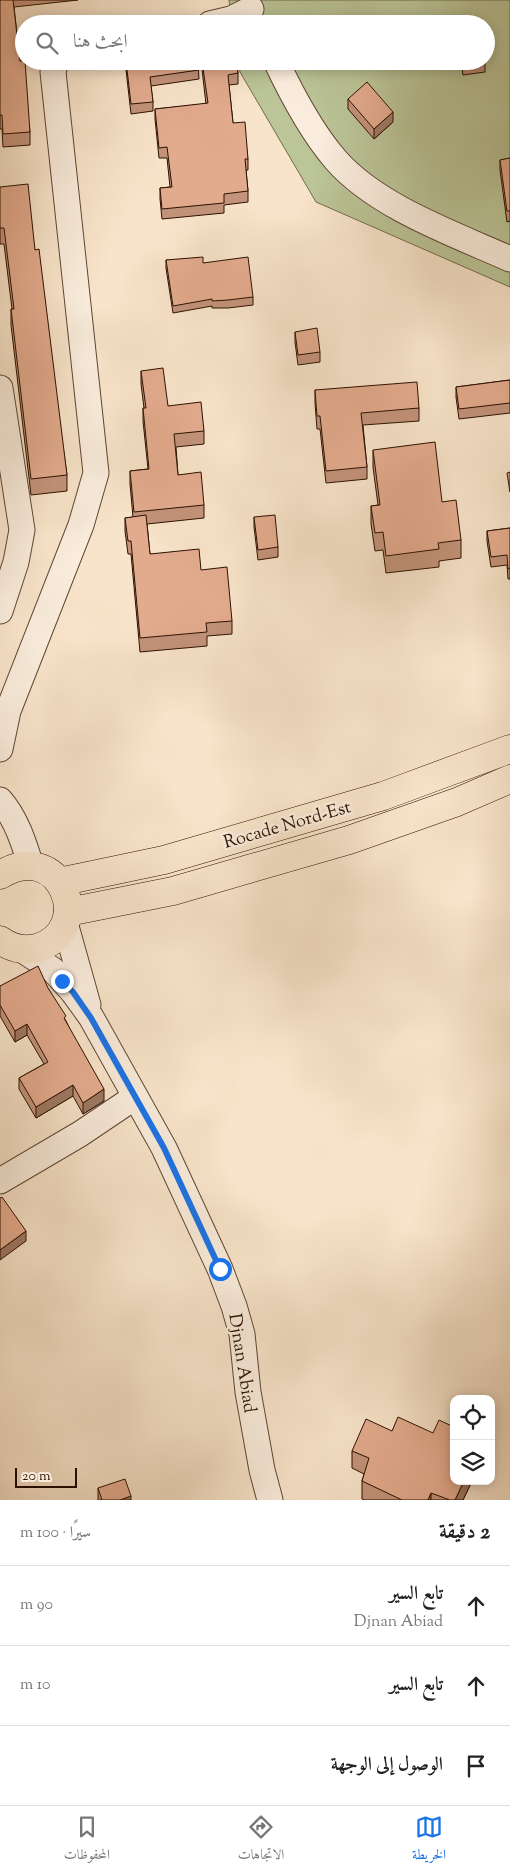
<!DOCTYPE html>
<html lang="ar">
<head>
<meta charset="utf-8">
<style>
  :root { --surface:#fff; --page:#f2f2f2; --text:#222; --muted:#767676; --line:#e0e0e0; --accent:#1a73e8 }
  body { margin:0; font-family:"Sorts Mill Goudy",Amiri,serif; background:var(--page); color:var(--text); direction:rtl }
  .controls { position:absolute; right:15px; bottom:15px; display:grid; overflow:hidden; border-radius:10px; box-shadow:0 2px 12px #0003 }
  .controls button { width:45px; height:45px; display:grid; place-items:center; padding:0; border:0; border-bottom:1px solid var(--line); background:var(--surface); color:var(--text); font:25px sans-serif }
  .scale { position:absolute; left:15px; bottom:12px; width:62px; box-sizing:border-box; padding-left:5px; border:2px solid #2c1100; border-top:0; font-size:14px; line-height:18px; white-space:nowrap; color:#2c1100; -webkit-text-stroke:4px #faeddd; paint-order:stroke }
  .stop { position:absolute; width:15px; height:15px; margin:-11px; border:4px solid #1a73e8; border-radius:50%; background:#fff }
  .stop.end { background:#1a73e8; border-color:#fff; box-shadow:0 1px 5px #0008 }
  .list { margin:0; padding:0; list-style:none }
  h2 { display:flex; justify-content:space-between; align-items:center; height:65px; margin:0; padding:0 20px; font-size:21px }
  h2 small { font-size:16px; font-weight:400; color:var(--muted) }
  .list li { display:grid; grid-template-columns:32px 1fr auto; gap:15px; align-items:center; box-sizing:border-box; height:80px; padding:0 20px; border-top:1px solid var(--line) }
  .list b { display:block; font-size:19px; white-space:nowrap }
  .list p { margin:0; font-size:16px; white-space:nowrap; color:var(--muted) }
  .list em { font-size:16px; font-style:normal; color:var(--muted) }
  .icon { flex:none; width:28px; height:28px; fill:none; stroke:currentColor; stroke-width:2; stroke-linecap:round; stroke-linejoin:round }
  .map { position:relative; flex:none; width:510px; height:1500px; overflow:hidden; direction:ltr }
  .search { position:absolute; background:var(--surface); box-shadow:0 2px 12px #0003; left:15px; right:15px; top:15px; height:55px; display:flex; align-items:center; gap:12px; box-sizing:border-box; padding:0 18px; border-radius:28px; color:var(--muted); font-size:19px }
  .sheet { height:305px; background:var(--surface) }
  nav { display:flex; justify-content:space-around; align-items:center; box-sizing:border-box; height:70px; border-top:1px solid var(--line); background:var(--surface); font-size:14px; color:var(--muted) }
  nav a { display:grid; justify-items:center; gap:2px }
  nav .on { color:var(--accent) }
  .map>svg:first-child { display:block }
  .green { fill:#bbc598; stroke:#746b4c }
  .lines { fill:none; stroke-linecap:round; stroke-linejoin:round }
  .minor-casing { stroke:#5f4632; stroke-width:27 }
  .trunk-casing { stroke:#2c1100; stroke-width:29 }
  .minor { stroke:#faeddd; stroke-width:25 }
  .trunk { stroke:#f8e4ca; stroke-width:28 }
  .wall { fill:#c3937a; stroke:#2c1100 }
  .shaded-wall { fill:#9f7863; stroke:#2c1100 }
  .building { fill:#e3ab8e; stroke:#2c1100 }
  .route { stroke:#1a73e8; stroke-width:6 }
  .labels { text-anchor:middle; stroke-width:5; stroke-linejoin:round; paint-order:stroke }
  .street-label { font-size:18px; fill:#2c1100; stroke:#faeddd }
</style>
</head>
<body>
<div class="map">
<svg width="510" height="1500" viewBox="0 0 510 1500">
  <rect width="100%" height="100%" fill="#f8e4ca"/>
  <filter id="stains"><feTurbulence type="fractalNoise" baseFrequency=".004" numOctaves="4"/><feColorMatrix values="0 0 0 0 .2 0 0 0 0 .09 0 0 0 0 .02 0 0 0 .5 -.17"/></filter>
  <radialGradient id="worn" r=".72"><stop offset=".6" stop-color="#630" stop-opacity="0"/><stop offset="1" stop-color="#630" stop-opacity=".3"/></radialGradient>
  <path class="green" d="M 229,0 L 510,0 L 510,287 L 316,202 L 240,72 L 238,61 L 486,61 L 486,24 L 232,24 Z"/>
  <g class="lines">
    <defs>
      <g id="minor">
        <path d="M 210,24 L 231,19 L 251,9"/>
        <path d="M 276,61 C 292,95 311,131 335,159 C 375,206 454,234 510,259"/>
        <path d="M 0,388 L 22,530 L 16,562 L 0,611"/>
        <path d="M 0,749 L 8,711 L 81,525 L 96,473 L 53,72 L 56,61"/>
        <path d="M 0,800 C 16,818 24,843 31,866"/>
        <path d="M 65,923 L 88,1005"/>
        <path d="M 21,949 L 53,970 L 73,992 L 91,1017 L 164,1148 L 220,1269 L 234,1306 L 242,1334 L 248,1392 L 262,1470 L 270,1500"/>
        <path d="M 0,1181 L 80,1134 L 135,1097"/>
      </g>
      <g id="trunk">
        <path d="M 0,875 C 61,837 97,930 37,948 C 24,951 11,948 0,940"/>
        <path d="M 59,882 L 164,860 L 383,796 L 510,749"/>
        <path d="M 68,912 L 173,891 L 349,840 L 457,802 L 510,779"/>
      </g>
    </defs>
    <use href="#minor" class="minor-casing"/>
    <use href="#trunk" class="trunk-casing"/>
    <use href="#minor" class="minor"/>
    <use href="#trunk" class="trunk"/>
  </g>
  <g class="wall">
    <path d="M 0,0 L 78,0 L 14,7 L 20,61 L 30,132 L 30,145 L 3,147 L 2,129 L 0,129 Z"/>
    <path d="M 125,61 L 198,61 L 199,79 L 151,86 L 153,102 L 153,111 L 131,114 Z"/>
    <path d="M 201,61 L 236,61 L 238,73 L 238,84 L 229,85 L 233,123 L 248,159 L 248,170 L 246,170 L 248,191 L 248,202 L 224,205 L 224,213 L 162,219 L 160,199 L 160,188 L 170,187 L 167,158 L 159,158 L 155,119 L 155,109 L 206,104 Z"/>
    <path d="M 461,61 L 485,61 L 485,72 L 463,75 Z"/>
    <path d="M 348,99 L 393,122 L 374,139 L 348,109 Z"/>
    <path d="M 510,158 L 510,221 L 507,222 L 500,170 L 500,160 Z"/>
    <path d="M 0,187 L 35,250 L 67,475 L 67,491 L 31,495 L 11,325 L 11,309 L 12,309 L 4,244 L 0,244 Z"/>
    <path d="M 166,260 L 203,263 L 253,297 L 253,305 L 228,308 L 212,308 L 212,306 L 173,313 L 166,268 Z"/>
    <path d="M 295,332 L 320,352 L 320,362 L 298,365 L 295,342 Z"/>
    <path d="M 141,371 L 168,406 L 204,431 L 204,444 L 176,447 L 178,475 L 204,505 L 204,518 L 147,524 L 150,554 L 201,570 L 232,621 L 232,634 L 207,636 L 207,646 L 140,652 L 131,554 L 128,554 L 125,531 L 125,518 L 133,517 L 130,484 L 130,471 L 148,469 L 143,421 L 143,408 L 144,408 L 141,384 Z"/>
    <path d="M 510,380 L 510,413 L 459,419 L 456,397 L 456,387 Z"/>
    <path d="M 315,390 L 419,408 L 419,421 L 363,425 L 367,467 L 367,479 L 326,483 L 320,429 L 317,429 L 315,403 Z"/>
    <path d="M 373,450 L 442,502 L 461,540 L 461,558 L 439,561 L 439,567 L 386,573 L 383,550 L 375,551 L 371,524 L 371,506 L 378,505 L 373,467 Z"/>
    <path d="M 254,517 L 278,547 L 278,557 L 258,560 L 254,527 Z"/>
    <path d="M 510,528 L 510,579 L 508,579 L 507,565 L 491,567 L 487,541 L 487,531 Z"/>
    <path d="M 0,986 L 48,988 L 66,1021 L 104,1101 L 83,1114 L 73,1096 L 36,1118 L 19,1089 L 19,1078 L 44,1064 L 27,1035 L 15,1042 L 0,1016 Z"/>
    <path d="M 352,1451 L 454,1481 L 472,1481 L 463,1500 L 364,1500 L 362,1499 L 362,1481 L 364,1474 L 352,1468 Z"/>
    <path d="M 98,1488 L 131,1500 L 98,1500 Z"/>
  </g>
  <g class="shaded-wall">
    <path d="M 393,112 L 393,122 L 374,139 L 374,129 Z"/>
    <path d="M 27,1024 L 27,1035 L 15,1042 L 15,1031 Z"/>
    <path d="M 73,1085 L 73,1096 L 36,1118 L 36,1107 Z"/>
    <path d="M 104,1089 L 104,1101 L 83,1114 L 83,1103 Z"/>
    <path d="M 26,1231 L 26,1241 L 0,1260 L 0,1250 Z"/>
    <path d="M 464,1481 L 472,1481 L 463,1500 L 455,1500 Z"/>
    <path d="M 431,1493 L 431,1500 L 428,1500 Z"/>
    <path d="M 131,1496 L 131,1500 L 120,1500 Z"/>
  </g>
  <g class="building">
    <path d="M 0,0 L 13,0 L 20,61 L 25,61 L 30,132 L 3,134 L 2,115 L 0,115 Z"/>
    <path d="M 126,61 L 198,61 L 199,70 L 150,77 L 153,102 L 131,104 Z"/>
    <path d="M 202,61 L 236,61 L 238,73 L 228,75 L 233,123 L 245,122 L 248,159 L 245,159 L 248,191 L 224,194 L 224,203 L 162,209 L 160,188 L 172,187 L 167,147 L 159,148 L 155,109 L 208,103 Z"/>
    <path d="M 463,61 L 485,61 L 485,62 L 463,65 Z"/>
    <path d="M 367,82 L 393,112 L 374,129 L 348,99 Z"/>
    <path d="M 510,158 L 510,211 L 507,211 L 500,160 Z"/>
    <path d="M 28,184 L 35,250 L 39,249 L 67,475 L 31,479 L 11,309 L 14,309 L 4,228 L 0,228 L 0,187 Z"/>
    <path d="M 203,257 L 203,263 L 248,257 L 253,297 L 228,300 L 212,301 L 212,299 L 173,306 L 166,260 Z"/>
    <path d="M 317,328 L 320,352 L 298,355 L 295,332 Z"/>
    <path d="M 163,368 L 168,406 L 201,402 L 204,431 L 174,434 L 178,475 L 201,472 L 204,505 L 134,512 L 130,471 L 149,469 L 143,408 L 146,408 L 141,371 Z"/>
    <path d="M 510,380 L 510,403 L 459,409 L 456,387 Z"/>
    <path d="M 417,382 L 419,408 L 361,413 L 367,467 L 326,471 L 320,416 L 317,416 L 315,390 Z"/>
    <path d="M 435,442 L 442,502 L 456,500 L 461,540 L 438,543 L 439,549 L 386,556 L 383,532 L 375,533 L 371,506 L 380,505 L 373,450 Z"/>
    <path d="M 510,472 L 510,492 L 507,473 Z"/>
    <path d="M 146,515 L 150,554 L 199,549 L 201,570 L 227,567 L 232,621 L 206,623 L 207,632 L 140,638 L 131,541 L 128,541 L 125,518 Z"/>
    <path d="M 275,515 L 278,547 L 258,550 L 254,517 Z"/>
    <path d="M 510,528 L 510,568 L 508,569 L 507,555 L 491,557 L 487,531 Z"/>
    <path d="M 38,966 L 48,988 L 66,1016 L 64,1018 L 104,1089 L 83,1103 L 73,1085 L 36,1107 L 19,1078 L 48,1062 L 27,1024 L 15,1031 L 0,1005 L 0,986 Z"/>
    <path d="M 2,1197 L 26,1231 L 0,1250 L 0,1198 Z"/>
    <path d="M 398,1417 L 433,1433 L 439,1420 L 454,1427 L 454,1440 L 452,1443 L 454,1444 L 454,1481 L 464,1481 L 455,1500 L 450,1500 L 431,1493 L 428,1500 L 402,1500 L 362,1481 L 369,1458 L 352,1451 L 366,1419 L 392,1431 Z"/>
    <path d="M 125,1479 L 131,1496 L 120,1500 L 102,1500 L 98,1488 Z"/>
  </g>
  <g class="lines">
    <path class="route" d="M 62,981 L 73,992 L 91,1018 L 164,1148 L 220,1269"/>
  </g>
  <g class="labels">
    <g class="street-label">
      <text transform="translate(287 824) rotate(-16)" y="6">Rocade Nord-Est</text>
      <text transform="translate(243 1363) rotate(81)" y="6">Djnan Abiad</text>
    </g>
  </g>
  <rect width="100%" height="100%" filter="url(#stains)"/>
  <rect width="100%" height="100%" fill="url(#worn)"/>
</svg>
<div class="controls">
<button><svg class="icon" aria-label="locate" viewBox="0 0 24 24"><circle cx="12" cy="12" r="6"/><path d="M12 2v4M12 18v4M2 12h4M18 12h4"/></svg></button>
<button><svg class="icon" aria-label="layers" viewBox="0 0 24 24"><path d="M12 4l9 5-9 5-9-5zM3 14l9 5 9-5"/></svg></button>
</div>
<div class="scale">20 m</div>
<div class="stop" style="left:220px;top:1269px"></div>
<div class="stop end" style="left:62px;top:981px"></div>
<div class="search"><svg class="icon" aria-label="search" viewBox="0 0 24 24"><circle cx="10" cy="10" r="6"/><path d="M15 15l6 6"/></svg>ابحث هنا</div>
</div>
<section class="sheet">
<h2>2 دقيقة<small>سيرًا · 100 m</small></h2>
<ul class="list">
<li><svg class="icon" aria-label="ahead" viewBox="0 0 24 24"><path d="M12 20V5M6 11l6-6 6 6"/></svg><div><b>تابع السير</b><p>Djnan Abiad</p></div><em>90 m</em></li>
<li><svg class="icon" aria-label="ahead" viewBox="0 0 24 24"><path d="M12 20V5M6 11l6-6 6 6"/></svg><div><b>تابع السير</b></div><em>10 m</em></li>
<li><svg class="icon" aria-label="arrive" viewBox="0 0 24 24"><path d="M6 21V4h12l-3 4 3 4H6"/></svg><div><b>الوصول إلى الوجهة</b></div></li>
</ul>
</section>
<nav>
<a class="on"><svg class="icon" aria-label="map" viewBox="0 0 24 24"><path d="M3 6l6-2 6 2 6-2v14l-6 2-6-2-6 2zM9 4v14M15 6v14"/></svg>الخريطة</a>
<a><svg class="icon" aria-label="directions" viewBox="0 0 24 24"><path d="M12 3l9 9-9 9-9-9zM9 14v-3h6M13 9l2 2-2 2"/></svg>الاتجاهات</a>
<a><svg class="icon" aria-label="saved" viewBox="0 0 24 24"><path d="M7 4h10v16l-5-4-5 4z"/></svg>المحفوظات</a>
</nav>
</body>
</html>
